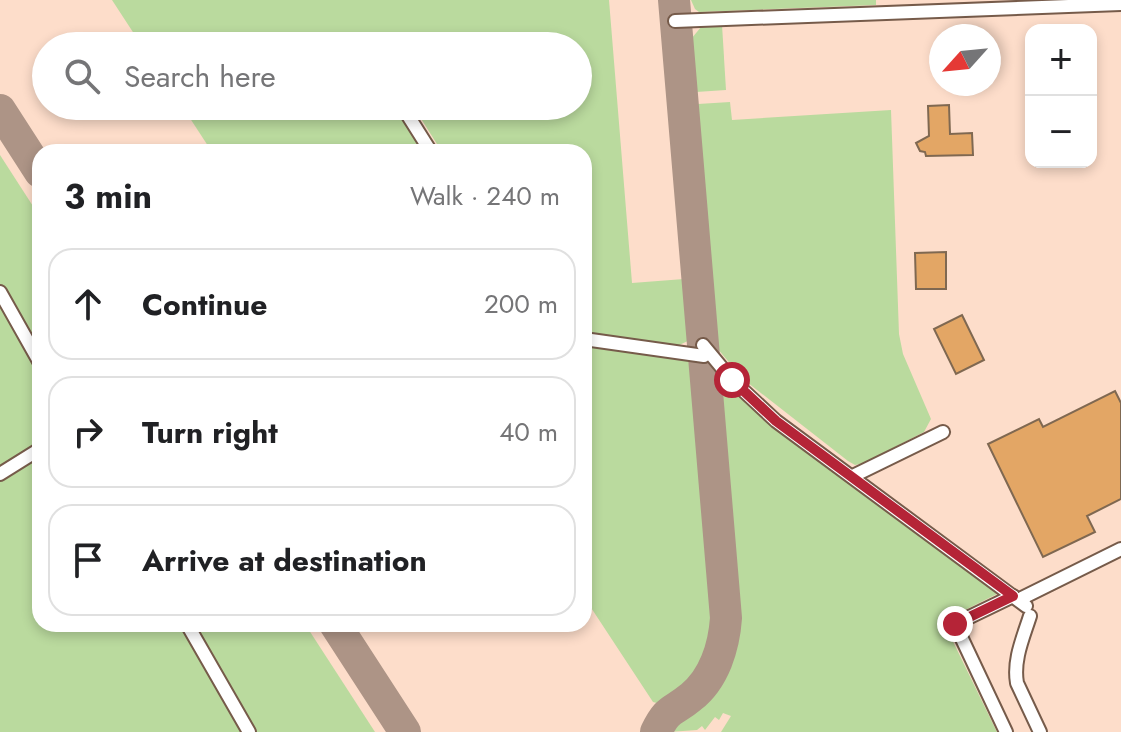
<!DOCTYPE html>
<html lang="en">
<head>
<meta charset="utf-8">
<style>
  :root { --surface:#fff; --page:#f2f2f2; --text:#202124; --muted:#757577; --line:#e0e0e0 }
  body { margin:0; font-family:Jost,sans-serif; background:var(--page); color:var(--text) }
  .controls { position:absolute; right:24px; top:24px; display:grid; overflow:hidden; border-radius:16px; box-shadow:0 4px 12px #0003 }
  .controls button { width:72px; height:72px; display:grid; place-items:center; padding:0; border:0; border-bottom:2px solid var(--line); background:var(--surface); color:var(--text); font:40px sans-serif }
  .compass { position:absolute; left:929px; top:24px; width:72px; height:72px; border-radius:50%; background:var(--surface); box-shadow:0 4px 12px #0003; rotate:243deg }
  .stop { position:absolute; width:24px; height:24px; margin:-18px; border:6px solid #b52437; border-radius:50%; background:#fff }
  .stop.end { background:#b52437; border-color:#fff; box-shadow:0 2px 8px #0008 }
  .list { margin:0; padding:0; list-style:none }
  h2 { display:flex; justify-content:space-between; align-items:center; height:104px; margin:0; padding:0 32px; font-size:34px }
  h2 small { font-size:26px; font-weight:400; color:var(--muted) }
  .list li { display:grid; grid-template-columns:52px 1fr auto; gap:24px; align-items:center; box-sizing:border-box; height:112px; margin:0 16px 16px; padding:0 16px; border:2px solid var(--line); border-radius:24px }
  .list b { display:block; font-size:30px; white-space:nowrap }
  .list em { font-size:26px; font-style:normal; color:var(--muted) }
  .icon { flex:none; width:44px; height:44px; fill:none; stroke:currentColor; stroke-width:2; stroke-linecap:round; stroke-linejoin:round }
  .map { position:relative; flex:none; width:1121px; height:732px; overflow:hidden }
  .search { position:absolute; background:var(--surface); box-shadow:0 4px 12px #0003; left:32px; top:32px; width:560px; height:88px; display:flex; align-items:center; gap:20px; box-sizing:border-box; padding:0 28px; border-radius:44px; color:var(--muted); font-size:30px }
  .panel { position:absolute; background:var(--surface); box-shadow:0 4px 12px #0003; left:32px; top:144px; width:560px; height:488px; border-radius:24px }
  .map>svg:first-child { display:block }
  .green { fill:#bada9e }
  .lines { fill:none; stroke-linecap:round; stroke-linejoin:round }
  .taxiway { stroke:#ad9486; stroke-width:32 }
  .building { fill:#e3a665; stroke:#7f6851; stroke-width:2 }
  .minor-casing { stroke:#765b4a; stroke-width:16 }
  .minor { stroke:#fff; stroke-width:12 }
  .route { stroke:#b52437; stroke-width:10 }
</style>
</head>
<body>
<div class="map">
<svg width="1121" height="732" viewBox="0 0 1121 732">
  <rect width="100%" height="100%" fill="#fdddca"/>
  <g class="green">
    <path d="M 112,0 L 609,0 L 632,283 L 684,279 L 690,340 L 677,346 L 584,334 L 584,152 L 442,152 L 413,106 L 578,106 L 578,46 L 142,46 Z"/>
    <path d="M 691,0 L 876,0 L 876,5 L 699,12 L 695,9 Z"/>
    <path d="M 722,25 L 726,90 L 696,92 L 692,38 L 701,27 Z"/>
    <path d="M 730,102 L 732,120 L 891,110 L 899,334 L 903,354 L 931,419 L 924,432 L 864,463 L 855,465 L 848,461 L 743,379 L 717,348 L 698,104 Z"/>
    <path d="M 182,106 L 394,106 L 424,152 L 212,152 Z"/>
    <path d="M 0,155 L 40,217 L 40,355 L 0,287 Z"/>
    <path d="M 0,298 L 40,372 L 40,445 L 0,470 Z"/>
    <path d="M 584,345 L 683,359 L 692,363 L 701,477 L 709,477 L 719,631 C 713,659 691,715 653,702 L 584,597 Z"/>
    <path d="M 728,384 L 834,471 L 997,594 L 943,621 L 997,732 L 721,732 L 731,716 L 723,713 L 719,720 L 715,717 L 705,730 L 702,726 L 697,730 L 669,732 L 667,724 C 673,715 683,711 691,704 C 718,683 728,652 732,619 L 720,476 L 727,474 L 719,388 Z"/>
    <path d="M 40,452 L 40,624 L 183,624 L 244,732 L 0,732 L 0,478 Z"/>
    <path d="M 192,624 L 305,624 L 375,732 L 253,732 Z"/>
  </g>
  <g class="lines">
    <g class="taxiway">
      <path d="M 0,110 L 40,172"/>
      <path d="M 335,624 L 405,732"/>
      <path d="M 656,732 C 668,707 672,713 691,697 C 714,679 724,647 726,618 L 674,0"/>
    </g>
  </g>
  <g class="building">
    <path d="M 949,105 L 950,134 L 972,133 L 973,155 L 926,156 L 925,152 L 920,151 L 916,143 L 929,136 L 928,106 Z"/>
    <path d="M 946,252 L 946,289 L 916,289 L 915,253 Z"/>
    <path d="M 962,315 L 984,360 L 956,374 L 934,329 Z"/>
    <path d="M 1115,391 L 1121,403 L 1121,499 L 1087,516 L 1095,532 L 1043,557 L 988,444 L 1039,419 L 1043,427 Z"/>
  </g>
  <g class="lines">
    <defs>
      <g id="minor">
        <path d="M 675,21 L 1121,4"/>
        <path d="M 402,106 L 431,152"/>
        <path d="M 0,292 L 40,363"/>
        <path d="M 584,339 L 704,356"/>
        <path d="M 703,345 L 732,380 L 776,421 L 1026,606"/>
        <path d="M 0,474 L 40,449"/>
        <path d="M 853,476 L 943,432"/>
        <path d="M 1022,598 L 1121,549"/>
        <path d="M 1030,616 C 1023,638 1013,660 1017,683 L 1040,732"/>
        <path d="M 187,624 L 249,732"/>
        <path d="M 1006,732 L 955,624 L 1013,596"/>
      </g>
    </defs>
    <use href="#minor" class="minor-casing"/>
    <use href="#minor" class="minor"/>
  </g>
  <g class="lines">
    <path class="route" d="M 732,380 L 776,421 L 1013,596 L 955,624"/>
  </g>
</svg>
<div class="controls">
<button>+</button>
<button>−</button>
</div>
<svg class="compass" viewBox="-18 -18 36 36"><path d="M0-13l5 13h-10z" fill="#e53935"/><path d="M0 13l5-13h-10z" fill="#757577"/></svg>
<div class="stop" style="left:732px;top:380px"></div>
<div class="stop end" style="left:955px;top:624px"></div>
<div class="search"><svg class="icon" aria-label="search" viewBox="0 0 24 24"><circle cx="10" cy="10" r="6"/><path d="M15 15l6 6"/></svg>Search here</div>
<section class="panel">
<h2>3 min<small>Walk · 240 m</small></h2>
<ul class="list">
<li><svg class="icon" aria-label="ahead" viewBox="0 0 24 24"><path d="M12 20V5M6 11l6-6 6 6"/></svg><div><b>Continue</b></div><em>200 m</em></li>
<li><svg class="icon" aria-label="right" viewBox="0 0 24 24"><path d="M7 20v-9h11M14 6l5 5-5 5"/></svg><div><b>Turn right</b></div><em>40 m</em></li>
<li><svg class="icon" aria-label="arrive" viewBox="0 0 24 24"><path d="M6 21V4h12l-3 4 3 4H6"/></svg><div><b>Arrive at destination</b></div></li>
</ul>
</section>
</div>
</body>
</html>
